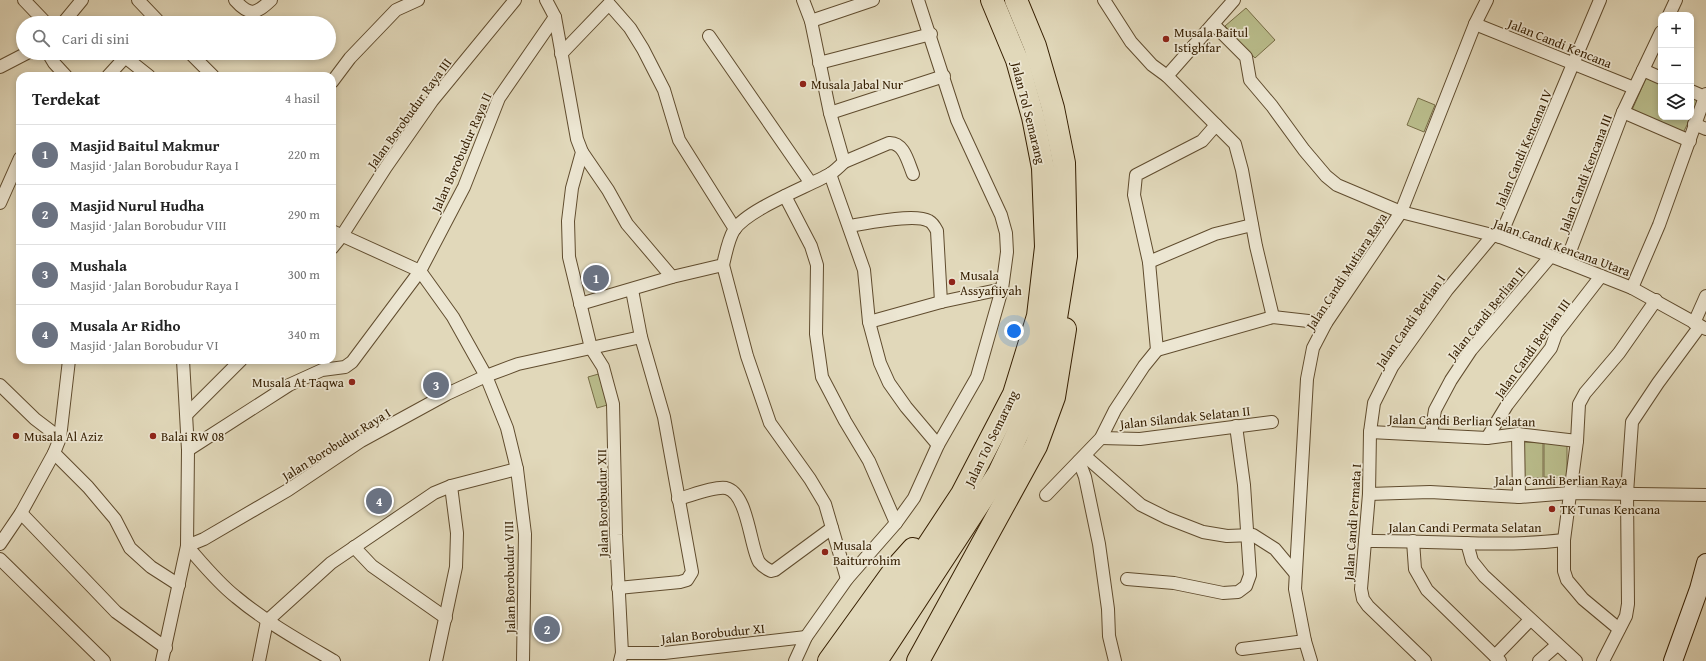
<!DOCTYPE html>
<html lang="id">
<head>
<meta charset="utf-8">
<style>
  :root { --surface:#fff; --page:#f6f6f6; --text:#222; --muted:#767676; --line:#e0e0e0; --accent:#8f2418 }
  body { margin:0; font-family:"Gentium Book Plus",serif; background:var(--page); color:var(--text) }
  .controls { position:absolute; right:12px; top:12px; display:grid; overflow:hidden; border-radius:8px; box-shadow:0 2px 6px #0003 }
  .controls button { width:36px; height:36px; display:grid; place-items:center; padding:0; border:0; border-bottom:1px solid var(--line); background:var(--surface); color:var(--text); font:20px sans-serif }
  .you { position:absolute; left:1014px; top:331px; width:14px; height:14px; margin:-10px; border:3px solid #fff; border-radius:50%; background:#1a73e8; box-shadow:0 0 0 6px #1a73e833 }
  .badge { display:grid; place-items:center; width:26px; height:26px; border-radius:50%; background:var(--accent); color:#fff; font-size:13px; font-weight:700 }
  .pin { position:absolute; translate:-50% -50%; border:2px solid #fff; box-shadow:0 1px 4px #0006 }
  .list { margin:0; padding:0; list-style:none }
  h2 { display:flex; justify-content:space-between; align-items:center; height:52px; margin:0; padding:0 16px; font-size:17px }
  h2 small { font-size:13px; font-weight:400; color:var(--muted) }
  .list li { display:grid; grid-template-columns:26px 1fr auto; gap:12px; align-items:center; box-sizing:border-box; height:60px; padding:0 16px; border-top:1px solid var(--line) }
  .list b { display:block; font-size:15px; white-space:nowrap }
  .list p { margin:0; font-size:13px; white-space:nowrap; color:var(--muted) }
  .list em { font-size:13px; font-style:normal; color:var(--muted) }
  .icon { flex:none; width:22px; height:22px; fill:none; stroke:currentColor; stroke-width:2; stroke-linecap:round; stroke-linejoin:round }
  .map { position:relative; flex:none; width:1706px; height:661px; overflow:hidden }
  .search { position:absolute; background:var(--surface); box-shadow:0 2px 6px #0003; left:16px; top:16px; width:320px; height:44px; display:flex; align-items:center; gap:10px; box-sizing:border-box; padding:0 14px; border-radius:22px; color:var(--muted); font-size:15px }
  .panel { position:absolute; background:var(--surface); box-shadow:0 2px 6px #0003; left:16px; top:72px; width:320px; height:292px; border-radius:12px }
  .map>svg:first-child { display:block }
  .green { fill:#b9bc8b; stroke:#776d46 }
  .lines { fill:none; stroke-linecap:round; stroke-linejoin:round }
  .street-casing { stroke:#604c2e; stroke-width:14 }
  .secondary-casing { stroke:#351e00; stroke-width:20 }
  .highway-casing { stroke:#351e00; stroke-width:24 }
  .street { stroke:#ece6d2; stroke-width:12 }
  .secondary { stroke:#ece6d2; stroke-width:18 }
  .highway { stroke:#e1d8ba; stroke-width:22 }
  .poi-dot { fill:#8f2418; stroke:#ece6d2; stroke-width:1.5 }
  .labels { text-anchor:middle; stroke-width:3.5; stroke-linejoin:round; paint-order:stroke }
  .poi-label { font-size:13px; fill:#351e00; stroke:#ece6d2; text-anchor:start }
  .street-label { font-size:13px; fill:#351e00; stroke:#ece6d2 }
</style>
</head>
<body>
<div class="map">
<svg width="1706" height="661" viewBox="0 0 1706 661">
  <rect width="100%" height="100%" fill="#e1d8ba"/>
  <filter id="stains"><feTurbulence type="fractalNoise" baseFrequency=".005" numOctaves="4"/><feColorMatrix values="0 0 0 0 .2 0 0 0 0 .09 0 0 0 0 .02 0 0 0 .5 -.17"/></filter>
  <radialGradient id="worn" r=".72"><stop offset=".6" stop-color="#630" stop-opacity="0"/><stop offset="1" stop-color="#630" stop-opacity=".3"/></radialGradient>
  <g class="green">
    <path d="M 1246,8 L 1275,40 L 1255,58 L 1225,26 Z"/>
    <path d="M 1647,76 L 1661,82 L 1661,117 L 1691,117 L 1683,133 L 1632,110 Z"/>
    <path d="M 1691,96 L 1699,99 L 1691,116 Z"/>
    <path d="M 1418,98 L 1435,105 L 1424,132 L 1407,125 Z"/>
    <path d="M 602,373 L 611,404 L 597,408 L 588,377 Z"/>
    <path d="M 1520,442 L 1543,443 L 1543,478 L 1520,477 Z"/>
    <path d="M 1544,443 L 1567,443 L 1567,478 L 1544,477 Z"/>
  </g>
  <g class="lines">
    <defs>
      <g id="street">
        <path d="M 24,0 L 46,23"/>
        <path d="M 138,0 L 160,23"/>
        <path d="M 235,0 C 250,17 256,14 271,0"/>
        <path d="M 546,0 L 555,17 L 577,139 L 582,152 L 572,188 L 568,221 L 569,257 L 591,348 L 603,367 L 613,404 L 616,535 L 622,653 L 620,661"/>
        <path d="M 1104,0 L 1131,42 L 1142,54 L 1152,65 L 1167,76 L 1216,125"/>
        <path d="M 1669,15 L 1676,0"/>
        <path d="M 811,21 L 873,0"/>
        <path d="M 63,23 L 82,0"/>
        <path d="M 1213,24 L 1246,57 L 1250,80 L 1272,106 L 1304,150 L 1326,176 L 1337,185 L 1401,212 L 1500,237 L 1566,262 L 1632,288 L 1706,329"/>
        <path d="M 1475,24 L 1634,88"/>
        <path d="M 709,36 L 810,182"/>
        <path d="M 48,53 L 54,63 L 66,76"/>
        <path d="M 190,53 L 213,76"/>
        <path d="M 561,54 L 609,4 L 630,28 L 643,49 L 664,90 L 679,140 L 735,229"/>
        <path d="M 125,57 L 149,76"/>
        <path d="M 819,63 L 931,34"/>
        <path d="M 0,67 L 27,53"/>
        <path d="M 1643,70 L 1661,78"/>
        <path d="M 108,76 L 129,53"/>
        <path d="M 1167,76 L 1234,0"/>
        <path d="M 332,82 L 350,58 L 396,10 L 418,0"/>
        <path d="M 1691,91 L 1705,97"/>
        <path d="M 1623,112 L 1690,141"/>
        <path d="M 830,113 L 944,76"/>
        <path d="M 1694,124 L 1706,129"/>
        <path d="M 582,152 L 608,190 L 627,224 L 672,277"/>
        <path d="M 844,162 L 889,143 C 904,142 908,162 913,174"/>
        <path d="M 830,174 L 864,270 L 869,322 L 880,363 L 889,383 L 906,407 L 938,445"/>
        <path d="M 785,196 L 811,246 L 817,265 L 816,334 L 822,377 L 845,421 L 869,461 L 896,523"/>
        <path d="M 0,203 L 20,158"/>
        <path d="M 850,226 C 867,223 915,213 929,221 C 933,223 935,227 937,231 L 941,302"/>
        <path d="M 332,231 L 420,271 L 453,317 L 486,376 L 507,428 L 517,469 L 525,534 L 523,661"/>
        <path d="M 1500,237 L 1600,0"/>
        <path d="M 332,248 L 341,237 L 386,167 L 432,101 L 515,0"/>
        <path d="M 1149,262 L 1215,234 L 1252,225"/>
        <path d="M 1566,262 L 1623,112 L 1661,32"/>
        <path d="M 723,265 L 747,356 L 770,423 L 810,479 L 825,504 L 847,579"/>
        <path d="M 1632,288 L 1659,225 L 1706,94"/>
        <path d="M 580,304 L 672,277 L 723,265 C 726,253 728,240 734,230 C 748,209 807,187 830,174 C 835,171 840,166 844,162 L 830,113 L 811,21 L 803,0"/>
        <path d="M 869,322 L 941,302 L 1002,289"/>
        <path d="M 1694,323 L 1706,296"/>
        <path d="M 1157,350 L 1273,317 L 1326,323"/>
        <path d="M 0,385 L 35,419 L 60,438"/>
        <path d="M 187,414 L 241,360"/>
        <path d="M 1370,432 L 1487,438 L 1518,434 L 1577,441"/>
        <path d="M 1431,434 L 1435,410 L 1451,380 L 1471,350 L 1550,257"/>
        <path d="M 1518,434 L 1519,497"/>
        <path d="M 1101,438 L 1140,439 L 1272,422"/>
        <path d="M 1487,438 L 1507,405 L 1551,348 L 1556,334 L 1601,276"/>
        <path d="M 188,450 L 289,385 L 322,370 L 345,367 L 352,362 L 420,271 L 464,187 L 499,98 L 555,17"/>
        <path d="M 54,453 L 88,487 L 115,519 L 130,548 L 151,567 L 179,585"/>
        <path d="M 1085,456 L 1141,505 L 1167,518 L 1203,532 L 1227,536 L 1253,535 L 1275,549 L 1295,573"/>
        <path d="M 1079,461 L 1085,477 L 1099,544 L 1108,609 L 1109,636 L 1115,661"/>
        <path d="M 1369,494 L 1430,492 L 1519,497 L 1570,493 L 1706,495"/>
        <path d="M 1046,495 L 1101,438 L 1115,410 L 1144,366 L 1157,350 L 1149,262 L 1134,195 L 1136,175 L 1202,141 L 1216,125 L 1235,144 L 1242,170 L 1256,246 L 1273,317"/>
        <path d="M 678,499 C 690,496 715,486 726,488 C 748,493 750,547 759,562 C 762,566 767,569 771,571 L 775,570 L 832,528"/>
        <path d="M 21,513 L 116,612 L 166,648"/>
        <path d="M 1365,541 C 1431,540 1498,548 1564,540"/>
        <path d="M 1413,541 L 1415,569 L 1427,590 L 1500,661"/>
        <path d="M 1467,543 L 1472,561 L 1484,576 L 1576,661"/>
        <path d="M 0,544 L 21,513 L 54,453 L 60,438 L 69,360"/>
        <path d="M 187,546 L 204,539 L 288,490 L 361,441 L 447,394 L 486,376 L 518,364 L 641,337"/>
        <path d="M 187,546 C 202,563 217,582 236,597 C 266,622 300,641 334,661"/>
        <path d="M 354,547 L 372,566 L 446,618"/>
        <path d="M 0,559 L 104,661"/>
        <path d="M 1127,579 L 1174,583 L 1223,593 L 1238,592 L 1246,586 L 1250,575 L 1244,485 L 1236,426"/>
        <path d="M 618,588 L 680,582 L 687,580 L 692,572 L 664,417 L 641,337 L 632,290"/>
        <path d="M 267,621 L 331,563 L 434,493 L 451,486 L 517,469"/>
        <path d="M 1619,629 L 1583,599 L 1567,580 L 1564,571 L 1564,540 L 1577,441 L 1579,404 L 1585,393 L 1619,353 L 1656,300"/>
        <path d="M 1242,649 L 1305,641"/>
        <path d="M 622,653 L 664,653 L 806,637"/>
        <path d="M 1495,656 L 1530,620"/>
        <path d="M 162,661 L 187,546 L 188,450 L 183,360"/>
        <path d="M 259,661 L 267,621"/>
        <path d="M 436,661 L 456,567 L 457,533 L 451,486"/>
        <path d="M 795,661 L 806,637 L 847,579 L 896,523 L 914,498 L 938,445 L 977,377 L 1002,289 L 1007,252 L 1006,233 L 1001,215 L 957,120 L 918,0"/>
        <path d="M 1311,661 L 1305,641 L 1295,589 L 1307,379 L 1313,348 L 1326,323 L 1401,212 L 1475,24 L 1487,0"/>
        <path d="M 1425,661 L 1368,606 L 1363,599 L 1361,589 L 1369,494 L 1370,432 L 1374,403 L 1392,367 L 1447,290 L 1493,235"/>
        <path d="M 1539,661 L 1557,645"/>
        <path d="M 1603,661 L 1626,616 L 1628,604 L 1627,493 L 1632,422 L 1658,383 L 1700,326"/>
      </g>
      <path id="secondary" d="M 1673,661 L 1699,589 L 1706,563"/>
      <g id="highway">
        <path d="M 829,661 L 896,568 L 913,549"/>
        <path d="M 852,661 L 962,494 L 1014,394 L 1038,316 L 1046,247 L 1043,168 L 1033,117 L 1017,60 L 992,0"/>
        <path d="M 876,661 L 999,473 L 1032,403 L 1056,318 L 1066,256 L 1064,163 L 1053,108 L 1035,46 L 1016,0"/>
        <path d="M 918,661 L 1036,446 L 1054,397 L 1065,329"/>
      </g>
    </defs>
    <use href="#street" class="street-casing"/>
    <use href="#secondary" class="secondary-casing"/>
    <use href="#highway" class="highway-casing"/>
    <use href="#street" class="street"/>
    <use href="#secondary" class="secondary"/>
    <use href="#highway" class="highway"/>
  </g>
  <g class="poi-dot">
    <circle cx="1166" cy="39" r="4"/>
    <circle cx="803" cy="84" r="4"/>
    <circle cx="952" cy="282" r="4"/>
    <circle cx="352" cy="382" r="4"/>
    <circle cx="16" cy="436" r="4"/>
    <circle cx="153" cy="436" r="4"/>
    <circle cx="1552" cy="509" r="4"/>
    <circle cx="825" cy="552" r="4"/>
  </g>
  <g class="labels">
    <g class="poi-label">
      <text x="1174" y="37">Musala Baitul<tspan x="1174" dy="15">Istighfar</tspan></text>
      <text x="811" y="89">Musala Jabal Nur</text>
      <text x="960" y="280">Musala<tspan x="960" dy="15">Assyafiiyah</tspan></text>
      <text x="344" y="387" text-anchor="end">Musala At Taqwa</text>
      <text x="24" y="441">Musala Al Aziz</text>
      <text x="161" y="441">Balai RW 08</text>
      <text x="1560" y="514">TK Tunas Kencana</text>
      <text x="833" y="550">Musala<tspan x="833" dy="15">Baiturrohim</tspan></text>
    </g>
    <g class="street-label">
      <text transform="translate(1560 43) rotate(22)" y="5">Jalan Candi Kencana</text>
      <text transform="translate(409 113) rotate(-54)" y="5">Jalan Borobudur Raya III</text>
      <text transform="translate(1029 113) rotate(76)" y="5">Jalan Tol Semarang</text>
      <text transform="translate(1523 148) rotate(-67)" y="5">Jalan Candi Kencana IV</text>
      <text transform="translate(461 152) rotate(-66)" y="5">Jalan Borobudur Raya II</text>
      <text transform="translate(1585 173) rotate(-69)" y="5">Jalan Candi Kencana III</text>
      <text transform="translate(1562 247) rotate(20)" y="5">Jalan Candi Kencana Utara</text>
      <text transform="translate(1346 271) rotate(-57)" y="5">Jalan Candi Mutiara Raya</text>
      <text transform="translate(1486 313) rotate(-51)" y="5">Jalan Candi Berlian II</text>
      <text transform="translate(1410 321) rotate(-55)" y="5">Jalan Candi Berlian I</text>
      <text transform="translate(1532 348) rotate(-54)" y="5">Jalan Candi Berlian III</text>
      <text transform="translate(1185 417) rotate(-6)" y="5">Jalan Silandak Selatan II</text>
      <text transform="translate(1462 420) rotate(1)" y="5">Jalan Candi Berlian Selatan</text>
      <text transform="translate(991 438) rotate(-64)" y="5">Jalan Tol Semarang</text>
      <text transform="translate(336 444) rotate(-32)" y="5">Jalan Borobudur Raya I</text>
      <text x="1561" y="485">Jalan Candi Berlian Raya</text>
      <text transform="translate(602 503) rotate(-91)" y="5">Jalan Borobudur XII</text>
      <text transform="translate(1352 522) rotate(-86)" y="5">Jalan Candi Permata I</text>
      <text x="1465" y="532">Jalan Candi Permata Selatan</text>
      <text transform="translate(509 577) rotate(-91)" y="5">Jalan Borobudur VIII</text>
      <text transform="translate(713 633) rotate(-6)" y="5">Jalan Borobudur XI</text>
    </g>
  </g>
  <rect width="100%" height="100%" filter="url(#stains)"/>
  <rect width="100%" height="100%" fill="url(#worn)"/>
</svg>
<div class="controls">
<button>+</button>
<button>−</button>
<button><svg class="icon" aria-label="layers" viewBox="0 0 24 24"><path d="M12 4l9 5-9 5-9-5zM3 14l9 5 9-5"/></svg></button>
</div>
<div class="you"></div>
<div class="pin badge" style="left:596px;top:278px;background:#6b7280">1</div>
<div class="pin badge" style="left:547px;top:629px;background:#6b7280">2</div>
<div class="pin badge" style="left:436px;top:385px;background:#6b7280">3</div>
<div class="pin badge" style="left:379px;top:501px;background:#6b7280">4</div>
<div class="search"><svg class="icon" aria-label="search" viewBox="0 0 24 24"><circle cx="10" cy="10" r="6"/><path d="M15 15l6 6"/></svg>Cari di sini</div>
<section class="panel">
<h2>Terdekat<small>4 hasil</small></h2>
<ul class="list">
<li><span class="badge" style="background:#6b7280">1</span><div><b>Masjid Baitul Makmur</b><p>Masjid · Jalan Borobudur Raya I</p></div><em>220 m</em></li>
<li><span class="badge" style="background:#6b7280">2</span><div><b>Masjid Nurul Hudha</b><p>Masjid · Jalan Borobudur VIII</p></div><em>290 m</em></li>
<li><span class="badge" style="background:#6b7280">3</span><div><b>Mushala</b><p>Masjid · Jalan Borobudur Raya I</p></div><em>300 m</em></li>
<li><span class="badge" style="background:#6b7280">4</span><div><b>Musala Ar Ridho</b><p>Masjid · Jalan Borobudur VI</p></div><em>340 m</em></li>
</ul>
</section>
</div>
</body>
</html>
